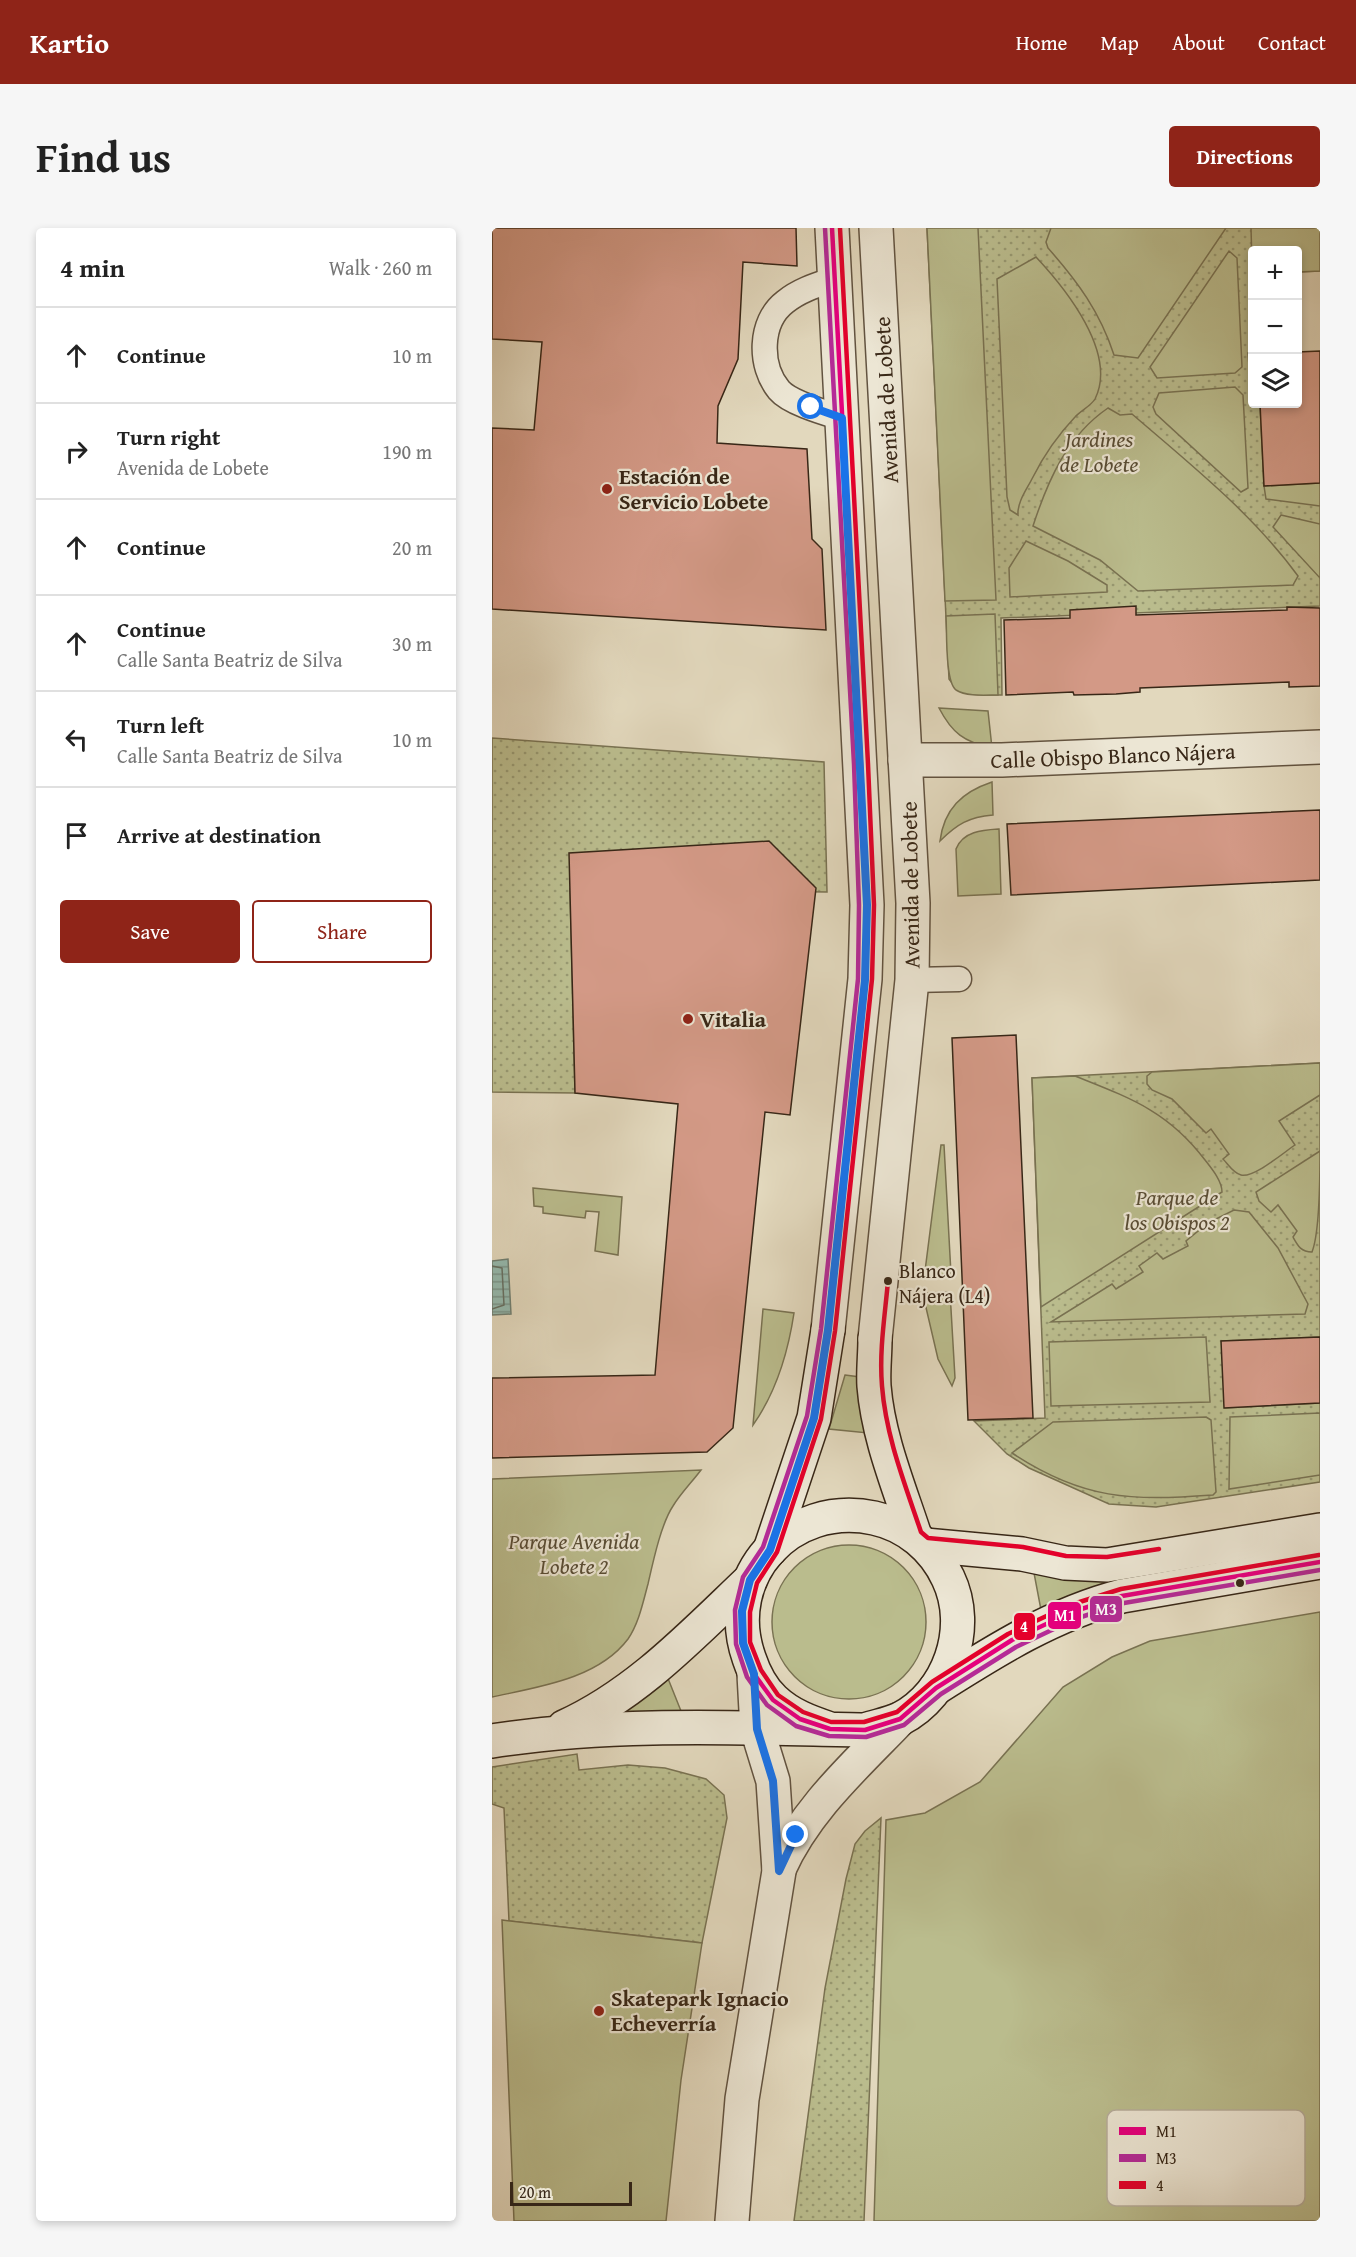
<!DOCTYPE html>
<html lang="en">
<head>
<meta charset="utf-8">
<style>
  :root { --surface:#fff; --page:#f6f6f6; --text:#222; --muted:#767676; --line:#e0e0e0; --accent:#8f2418 }
  body { margin:0; font-family:"Gentium Book Plus",serif; background:var(--page); color:var(--text) }
  .controls { position:absolute; right:18px; top:18px; display:grid; overflow:hidden; border-radius:6px; box-shadow:0 3px 9px #0003 }
  .controls button { width:54px; height:54px; display:grid; place-items:center; padding:0; border:0; border-bottom:2px solid var(--line); background:var(--surface); color:var(--text); font:30px sans-serif }
  .scale { position:absolute; left:18px; bottom:15px; width:122px; box-sizing:border-box; padding-left:6px; border:3px solid #382717; border-top:0; font-size:16px; line-height:21px; white-space:nowrap; color:#382717; -webkit-text-stroke:4px #ece6d4; paint-order:stroke }
  .stop { position:absolute; width:18px; height:18px; margin:-14px; border:4px solid #1a73e8; border-radius:50%; background:#fff }
  .stop.end { background:#1a73e8; border-color:#fff; box-shadow:0 2px 6px #0008 }
  .list { margin:0; padding:0; list-style:none }
  h2 { display:flex; justify-content:space-between; align-items:center; height:78px; margin:0; padding:0 24px; font-size:26px }
  h2 small { font-size:20px; font-weight:400; color:var(--muted) }
  .list li { display:grid; grid-template-columns:39px 1fr auto; gap:18px; align-items:center; box-sizing:border-box; height:96px; padding:0 24px; border-top:2px solid var(--line) }
  .list b { display:block; font-size:22px; white-space:nowrap }
  .list p { margin:0; font-size:20px; white-space:nowrap; color:var(--muted) }
  .list em { font-size:20px; font-style:normal; color:var(--muted) }
  .actions { display:flex; gap:12px; padding:18px 24px }
  .actions a { flex:1; padding:14px 0; border:2px solid var(--accent); border-radius:6px; text-align:center; font-size:21px; color:var(--accent) }
  .actions .main { background:var(--accent); color:#fff }
  .icon { flex:none; width:33px; height:33px; fill:none; stroke:currentColor; stroke-width:2; stroke-linecap:round; stroke-linejoin:round }
  .map { position:relative; flex:none; width:828px; height:1993px; overflow:hidden; border-radius:6px }
  header { display:flex; align-items:center; gap:36px; box-sizing:border-box; height:84px; padding:0 30px; background:var(--accent); color:#fff }
  header strong { font-size:28px }
  nav { display:flex; gap:33px; margin-inline-start:auto; font-size:21px }
  .intro { display:flex; align-items:center; justify-content:space-between; box-sizing:border-box; height:144px; padding:0 36px }
  h1 { margin:0; font-size:42px }
  .button { padding:15px 27px; border-radius:6px; background:var(--accent); color:#fff; font-size:21px; font-weight:700 }
  main { display:flex; gap:36px; padding:0 36px }
  aside { flex:1; background:var(--surface); border-radius:6px; box-shadow:0 3px 9px #0003 }
  .map>svg:first-child { display:block }
  .grass { fill:url(#grass-dots); stroke:#797252; stroke-width:1.5 }
  .garden { fill:#babc8d; stroke:#797252; stroke-width:1.5 }
  .water { fill:url(#water-rules); stroke:#707f72; stroke-width:1.5 }
  .lines { fill:none; stroke-linecap:round; stroke-linejoin:round }
  .shore { stroke:#667063; stroke-width:1.5 }
  .building { fill:#d39986; stroke:#382717; stroke-width:1.5 }
  .lane-casing { stroke:#625340; stroke-width:27 }
  .street-casing { stroke:#625340; stroke-width:36 }
  .secondary-casing { stroke:#382717; stroke-width:36 }
  .lane { stroke:#ece6d4; stroke-width:24 }
  .street { stroke:#ece6d4; stroke-width:33 }
  .secondary { stroke:#ece6d4; stroke-width:33 }
  .bus-1-casing { stroke:#ece6d4; stroke-width:9 }
  .bus-2-casing { stroke:#ece6d4; stroke-width:9 }
  .bus-3-casing { stroke:#ece6d4; stroke-width:9 }
  .bus-1 { stroke:#e5007d; stroke-width:4.5 }
  .bus-2 { stroke:#b52b97; stroke-width:4.5 }
  .bus-3 { stroke:#e4002b; stroke-width:4.5 }
  .route { stroke:#1a73e8; stroke-width:8 }
  .poi-dot { fill:#8f2418; stroke:#ece6d4; stroke-width:2 }
  .bus-dot { fill:#382717; stroke:#ece6d4; stroke-width:2 }
  .labels { text-anchor:middle; stroke-width:4.5; stroke-linejoin:round; paint-order:stroke }
  .bus-label { font-size:20px; fill:#382717; stroke:#ece6d4; text-anchor:start }
  .street-label { font-size:22px; fill:#382717; stroke:#ece6d4 }
  .park-label { font-size:22px; font-style:italic; fill:#584c34; stroke:#ece6d4 }
  .poi-label { font-size:22px; font-weight:bold; fill:#382717; stroke:#ece6d4; text-anchor:start }
  .key { fill:#ece6d4; stroke:#b6ad9b; stroke-width:1.5 }
  .key-label { font-size:16px; fill:#382717 }
  .line-badge { stroke:#ece6d4; stroke-width:2 }
  .badge-label { font-size:16px; text-anchor:middle; font-weight:bold; fill:#fff }
</style>
</head>
<body>
<header>
<strong>Kartio</strong>
<nav><a>Home</a><a>Map</a><a>About</a><a>Contact</a></nav>
</header>
<div class="intro"><h1>Find us</h1><a class="button">Directions</a></div>
<main>
<aside>
<h2>4 min<small>Walk · 260 m</small></h2>
<ul class="list">
<li><svg class="icon" aria-label="ahead" viewBox="0 0 24 24"><path d="M12 20V5M6 11l6-6 6 6"/></svg><div><b>Continue</b></div><em>10 m</em></li>
<li><svg class="icon" aria-label="right" viewBox="0 0 24 24"><path d="M7 20v-9h11M14 6l5 5-5 5"/></svg><div><b>Turn right</b><p>Avenida de Lobete</p></div><em>190 m</em></li>
<li><svg class="icon" aria-label="ahead" viewBox="0 0 24 24"><path d="M12 20V5M6 11l6-6 6 6"/></svg><div><b>Continue</b></div><em>20 m</em></li>
<li><svg class="icon" aria-label="ahead" viewBox="0 0 24 24"><path d="M12 20V5M6 11l6-6 6 6"/></svg><div><b>Continue</b><p>Calle Santa Beatriz de Silva</p></div><em>30 m</em></li>
<li><svg class="icon" aria-label="left" viewBox="0 0 24 24"><path d="M17 20v-9H6M10 6l-5 5 5 5"/></svg><div><b>Turn left</b><p>Calle Santa Beatriz de Silva</p></div><em>10 m</em></li>
<li><svg class="icon" aria-label="arrive" viewBox="0 0 24 24"><path d="M6 21V4h12l-3 4 3 4H6"/></svg><div><b>Arrive at destination</b></div></li>
</ul>
<div class="actions"><a class="main">Save</a><a>Share</a></div>
</aside>
<div class="map">
<svg width="828" height="1993" viewBox="0 0 828 1993">
  <defs>
    <pattern id="grass-dots" width="8" height="8" patternUnits="userSpaceOnUse" patternTransform="scale(1.5)"><rect width="8" height="8" fill="#babc8d"/><path d="M2 2h.1M6 6h.1" fill="none" stroke="#989972" stroke-width="1.8" stroke-linecap="round"/></pattern>
    <pattern id="water-rules" width="6" height="5" patternUnits="userSpaceOnUse" patternTransform="scale(1.5)"><rect width="6" height="5" fill="#95baaf"/><path d="M0 2.5h6" fill="none" stroke="#7b978d"/></pattern>
  </defs>
  <rect width="100%" height="100%" fill="#e2d8bd"/>
  <filter id="stains"><feTurbulence type="fractalNoise" baseFrequency=".00333" numOctaves="4"/><feColorMatrix values="0 0 0 0 .2 0 0 0 0 .09 0 0 0 0 .02 0 0 0 .5 -.17"/></filter>
  <radialGradient id="worn" r=".72"><stop offset=".6" stop-color="#630" stop-opacity="0"/><stop offset="1" stop-color="#630" stop-opacity=".3"/></radialGradient>
  <g class="grass">
    <path d="M 435,0 L 828,0 L 828,43 L 806,44 L 806,22 L 760,22 L 760,125 L 756,125 L 757,138 L 760,138 L 760,153 L 758,154 L 760,176 L 768,176 L 772,258 L 828,255 L 828,378 L 509,390 L 510,467 C 490,467 469,470 457,451 Z"/>
    <path d="M 0,510 L 332,534 L 335,664 L 78,661 L 83,865 L 0,864 Z"/>
    <path d="M 828,835 L 828,1109 L 730,1113 L 733,1180 L 828,1175 L 828,1254 L 664,1279 L 617,1276 L 537,1240 L 515,1226 L 482,1193 L 553,1190 L 540,850 Z"/>
    <path d="M 85,1526 L 87,1542 L 136,1537 L 173,1540 L 214,1551 L 232,1567 L 235,1590 L 210,1715 L 17,1693 L 12,1580 L 0,1576 L 0,1539 Z"/>
    <path d="M 389,1590 L 372,1993 L 302,1993 L 333,1760 L 354,1651 L 363,1616 L 373,1603 Z"/>
  </g>
  <g class="garden">
    <path d="M 435,0 L 486,0 L 504,372 L 453,373 Z"/>
    <path d="M 559,0 L 734,0 L 646,130 L 622,127 C 608,84 586,54 556,20 L 554,14 Z"/>
    <path d="M 759,0 L 828,0 L 828,43 L 806,44 L 806,22 L 760,22 L 760,36 Z"/>
    <path d="M 737,23 L 745,30 L 750,139 L 743,145 L 665,150 L 658,139 Z"/>
    <path d="M 544,29 C 573,60 626,125 603,171 C 599,178 588,183 583,189 C 566,207 552,227 541,249 C 535,261 525,274 526,287 L 518,282 L 515,269 L 505,51 Z"/>
    <path d="M 743,159 L 751,167 L 756,260 L 749,264 L 664,186 L 661,179 L 667,165 Z"/>
    <path d="M 616,180 L 628,187 L 640,186 C 698,236 761,286 806,348 L 801,357 L 646,363 L 608,332 L 541,298 C 556,252 575,208 616,180 Z"/>
    <path d="M 828,255 L 828,278 L 774,271 L 772,258 Z"/>
    <path d="M 789,287 L 828,296 L 828,350 L 781,299 Z"/>
    <path d="M 534,313 L 576,333 L 615,357 L 615,364 L 518,369 L 517,340 Z"/>
    <path d="M 503,386 L 506,467 C 494,467 475,469 464,462 C 453,454 455,403 454,388 Z"/>
    <path d="M 447,480 L 496,483 L 500,520 C 472,514 460,505 447,480 Z"/>
    <path d="M 500,554 L 501,587 C 477,589 465,596 448,613 C 452,581 470,564 500,554 Z"/>
    <path d="M 507,601 L 509,666 L 466,668 L 464,621 C 471,603 491,602 507,601 Z"/>
    <path d="M 828,835 L 828,867 L 787,893 L 803,917 C 791,925 762,950 749,947 C 741,945 736,936 731,931 L 737,926 L 719,901 L 714,905 L 680,871 L 660,862 L 655,856 L 655,848 L 660,844 Z"/>
    <path d="M 583,848 C 638,870 676,883 713,932 C 720,941 730,953 730,964 L 549,1079 L 540,850 Z"/>
    <path d="M 449,917 L 452,917 L 459,1046 L 436,1048 L 433,1043 Z"/>
    <path d="M 828,923 C 828,949 828,1004 820,1024 C 809,1024 806,1018 801,1009 L 805,1003 L 786,977 L 779,984 L 767,973 L 764,964 Z"/>
    <path d="M 41,960 L 130,969 L 126,1027 L 103,1023 L 107,984 L 94,983 L 93,990 L 51,985 L 51,979 L 42,978 Z"/>
    <path d="M 742,982 L 757,984 L 786,1020 L 816,1076 L 813,1086 L 559,1094 L 620,1056 L 624,1061 L 651,1044 L 647,1038 L 665,1025 L 671,1031 L 696,1018 L 694,1013 L 716,995 Z"/>
    <path d="M 458,1064 L 463,1150 L 460,1158 L 446,1131 L 432,1071 L 434,1065 Z"/>
    <path d="M 271,1081 L 302,1085 C 296,1125 285,1163 261,1197 Z"/>
    <path d="M 714,1109 L 718,1174 L 559,1178 L 557,1114 Z"/>
    <path d="M 353,1147 L 368,1149 L 376,1205 L 337,1201 Z"/>
    <path d="M 828,1185 L 828,1247 L 737,1261 L 738,1189 Z"/>
    <path d="M 714,1189 L 719,1192 L 724,1264 L 721,1267 C 639,1273 591,1272 520,1225 L 561,1194 Z"/>
    <path d="M 209,1242 C 200,1254 189,1265 181,1278 C 169,1296 161,1334 156,1356 C 151,1374 147,1395 136,1411 C 106,1451 46,1459 0,1469 L 0,1251 Z"/>
    <circle cx="357" cy="1394" r="77"/>
    <path d="M 629,1343 L 630,1353 L 549,1382 L 542,1345 Z"/>
    <path d="M 828,1384 L 828,1993 L 382,1993 L 394,1592 L 433,1585 L 488,1554 L 571,1459 L 620,1429 L 658,1413 Z"/>
    <path d="M 175,1448 L 193,1493 L 131,1495 L 129,1481 Z"/>
    <path d="M 10,1692 L 210,1715 L 189,1852 L 174,1993 L 22,1993 Z"/>
  </g>
  <path class="water" d="M 16,1031 L 19,1086 L 0,1087 L 0,1033 Z"/>
  <g class="lines">
    <path class="shore" d="M 0,1038 L 10,1040 L 12,1077 L 0,1081"/>
  </g>
  <g class="building">
    <path d="M 0,0 L 304,0 L 305,38 L 251,34 L 246,131 L 226,178 L 225,215 L 315,221 L 320,311 L 330,321 L 334,402 L 0,381 L 0,200 L 42,202 L 50,114 L 0,111 Z"/>
    <path d="M 828,123 L 828,255 L 772,258 L 768,176 L 806,176 L 806,124 Z"/>
    <path d="M 644,378 L 644,387 L 795,382 L 795,379 L 828,380 L 828,458 L 797,459 L 797,454 L 648,460 L 648,464 L 624,466 L 582,467 L 581,464 L 514,467 L 512,392 L 578,390 L 578,382 Z"/>
    <path d="M 828,582 L 828,652 L 519,667 L 515,596 Z"/>
    <path d="M 277,613 L 324,660 L 298,887 L 273,884 L 241,1200 L 215,1224 L 0,1230 L 0,1150 L 163,1147 L 186,876 L 83,865 L 77,625 Z"/>
    <path d="M 524,807 L 541,1190 L 476,1192 L 460,810 Z"/>
    <path d="M 828,1109 L 828,1175 L 732,1180 L 729,1113 Z"/>
  </g>
  <g class="lines">
    <defs>
      <g id="lane">
        <path d="M 343,51 C 325,57 308,62 293,74 C 267,94 267,138 287,162 C 298,175 334,185 350,190"/>
        <path d="M 420,752 L 467,751"/>
      </g>
      <g id="street">
        <path id="s1" d="M 413,532 L 510,532 L 828,519"/>
        <path d="M 336,1102 L 373,751 L 375,677 L 340,0"/>
        <path d="M 383,1111 L 420,752 L 421,675 L 384,0"/>
        <path d="M 287,1641 C 314,1581 363,1538 408,1491"/>
        <path d="M 240,1993 L 250,1871 L 287,1643 L 281,1553 L 265,1501 L 262,1446"/>
      </g>
      <g id="secondary">
        <path d="M 383,1111 C 383,1127 381,1143 382,1158 C 386,1209 407,1259 423,1308"/>
        <path d="M 433,1317 L 530,1326 L 573,1335 L 615,1337 L 828,1302"/>
        <path d="M 278,1322 L 322,1190 L 336,1102"/>
        <path d="M 444,1460 C 504,1422 561,1386 630,1368 L 828,1334"/>
        <path d="M 72,1499 C 145,1466 200,1407 258,1352"/>
        <path d="M 0,1513 C 123,1494 249,1500 373,1502 C 385,1498 397,1496 408,1491 C 457,1466 480,1400 456,1350 C 442,1320 415,1297 382,1290 C 298,1272 228,1348 257,1430 C 262,1445 270,1461 282,1472 C 298,1487 317,1494 338,1501"/>
      </g>
    </defs>
    <use href="#lane" class="lane-casing"/>
    <use href="#street" class="street-casing"/>
    <use href="#secondary" class="secondary-casing"/>
    <use href="#lane" class="lane"/>
    <use href="#street" class="street"/>
    <use href="#secondary" class="secondary"/>
    <defs>
      <path id="bus-1" d="M 340,0 L 369,536 L 375,677 L 373,751 L 336,1102 L 322,1190 L 278,1322 L 258,1352 L 250,1383 L 251,1415 L 262,1446 L 281,1472 L 308,1491 L 338,1501 L 373,1502 L 408,1491 L 444,1460 L 520,1412 L 580,1384 L 630,1368 L 828,1334"/>
      <path id="bus-2" d="M 333,0 L 362,536 L 367,677 L 366,751 L 329,1101 L 315,1188 L 271,1319 L 251,1349 L 243,1382 L 244,1416 L 255,1449 L 275,1477 L 304,1498 L 337,1508 L 374,1509 L 412,1497 L 449,1466 L 524,1419 L 583,1391 L 632,1375 L 828,1342"/>
      <g id="bus-3">
        <path d="M 348,0 L 376,536 L 382,677 L 380,751 L 343,1103 L 329,1191 L 285,1324 L 265,1355 L 258,1384 L 258,1414 L 269,1442 L 286,1467 L 311,1484 L 339,1494 L 372,1494 L 405,1484 L 440,1454 L 516,1406 L 578,1377 L 629,1361 L 827,1327"/>
        <path d="M 396,1053 C 393,1087 387,1123 390,1158 C 394,1209 413,1256 429,1304 L 436,1310 L 531,1319 L 574,1328 L 615,1329 L 667,1321"/>
      </g>
    </defs>
    <use href="#bus-1" class="bus-1-casing"/>
    <use href="#bus-2" class="bus-2-casing"/>
    <use href="#bus-3" class="bus-3-casing"/>
    <use href="#bus-1" class="bus-1"/>
    <use href="#bus-2" class="bus-2"/>
    <use href="#bus-3" class="bus-3"/>
  </g>
  <g class="lines">
    <path class="route" d="M 304,1607 L 287,1643 L 281,1553 L 265,1501 L 262,1446 L 251,1415 L 250,1383 L 258,1352 L 278,1322 L 322,1190 L 336,1102 L 373,752 L 375,677 L 350,190 L 319,179"/>
  </g>
  <g class="poi-dot">
    <circle cx="115" cy="261" r="6"/>
    <circle cx="196" cy="791" r="6"/>
    <circle cx="107" cy="1783" r="6"/>
  </g>
  <g class="bus-dot">
    <circle cx="396" cy="1053" r="5"/>
    <circle cx="748" cy="1355" r="5"/>
  </g>
  <g class="labels">
    <g class="bus-label">
      <text x="407" y="1050">Blanco<tspan x="407" dy="25">Nájera (L4)</tspan></text>
    </g>
    <g class="street-label">
      <text transform="translate(394 172) rotate(-93)" y="8">Avenida de Lobete</text>
      <text dy="8" stroke="none"><textPath href="#s1" startOffset="208">Calle Obispo Blanco Nájera</textPath></text>
      <text transform="translate(418 657) rotate(-91)" y="8">Avenida de Lobete</text>
    </g>
    <g class="park-label">
      <text x="607" y="219">Jardines<tspan x="607" dy="25">de Lobete</tspan></text>
      <text x="685" y="977">Parque de<tspan x="685" dy="25">los Obispos 2</tspan></text>
      <text x="82" y="1321">Parque Avenida<tspan x="82" dy="25">Lobete 2</tspan></text>
    </g>
    <g class="poi-label">
      <text x="127" y="256">Estación de<tspan x="127" dy="25">Servicio Lobete</tspan></text>
      <text x="208" y="799">Vitalia</text>
      <text x="119" y="1778">Skatepark Ignacio<tspan x="119" dy="25">Echeverría</tspan></text>
    </g>
  </g>
  <rect x="615" y="1882" width="198" height="96" rx="9" class="key"/>
  <rect x="627" y="1899" width="27" height="8" fill="#e5007d"/>
  <rect x="627" y="1926" width="27" height="8" fill="#b52b97"/>
  <rect x="627" y="1953" width="27" height="8" fill="#e4002b"/>
  <g class="key-label">
    <text x="664" y="1909">M1</text>
    <text x="664" y="1936">M3</text>
    <text x="664" y="1963">4</text>
  </g>
  <g class="line-badge">
    <rect x="597" y="1367" width="34" height="28" rx="6" fill="#b52b97"/>
    <rect x="555" y="1373" width="35" height="29" rx="6" fill="#e5007d"/>
    <rect x="521" y="1384" width="23" height="29" rx="6" fill="#e4002b"/>
  </g>
  <g class="badge-label">
    <text x="614" y="1387">M3</text>
    <text x="573" y="1393">M1</text>
    <text x="532" y="1404">4</text>
  </g>
  <rect width="100%" height="100%" filter="url(#stains)"/>
  <rect width="100%" height="100%" fill="url(#worn)"/>
</svg>
<div class="controls">
<button>+</button>
<button>−</button>
<button><svg class="icon" aria-label="layers" viewBox="0 0 24 24"><path d="M12 4l9 5-9 5-9-5zM3 14l9 5 9-5"/></svg></button>
</div>
<div class="scale">20 m</div>
<div class="stop" style="left:319px;top:179px"></div>
<div class="stop end" style="left:304px;top:1607px"></div>
</div>
</main>
</body>
</html>
